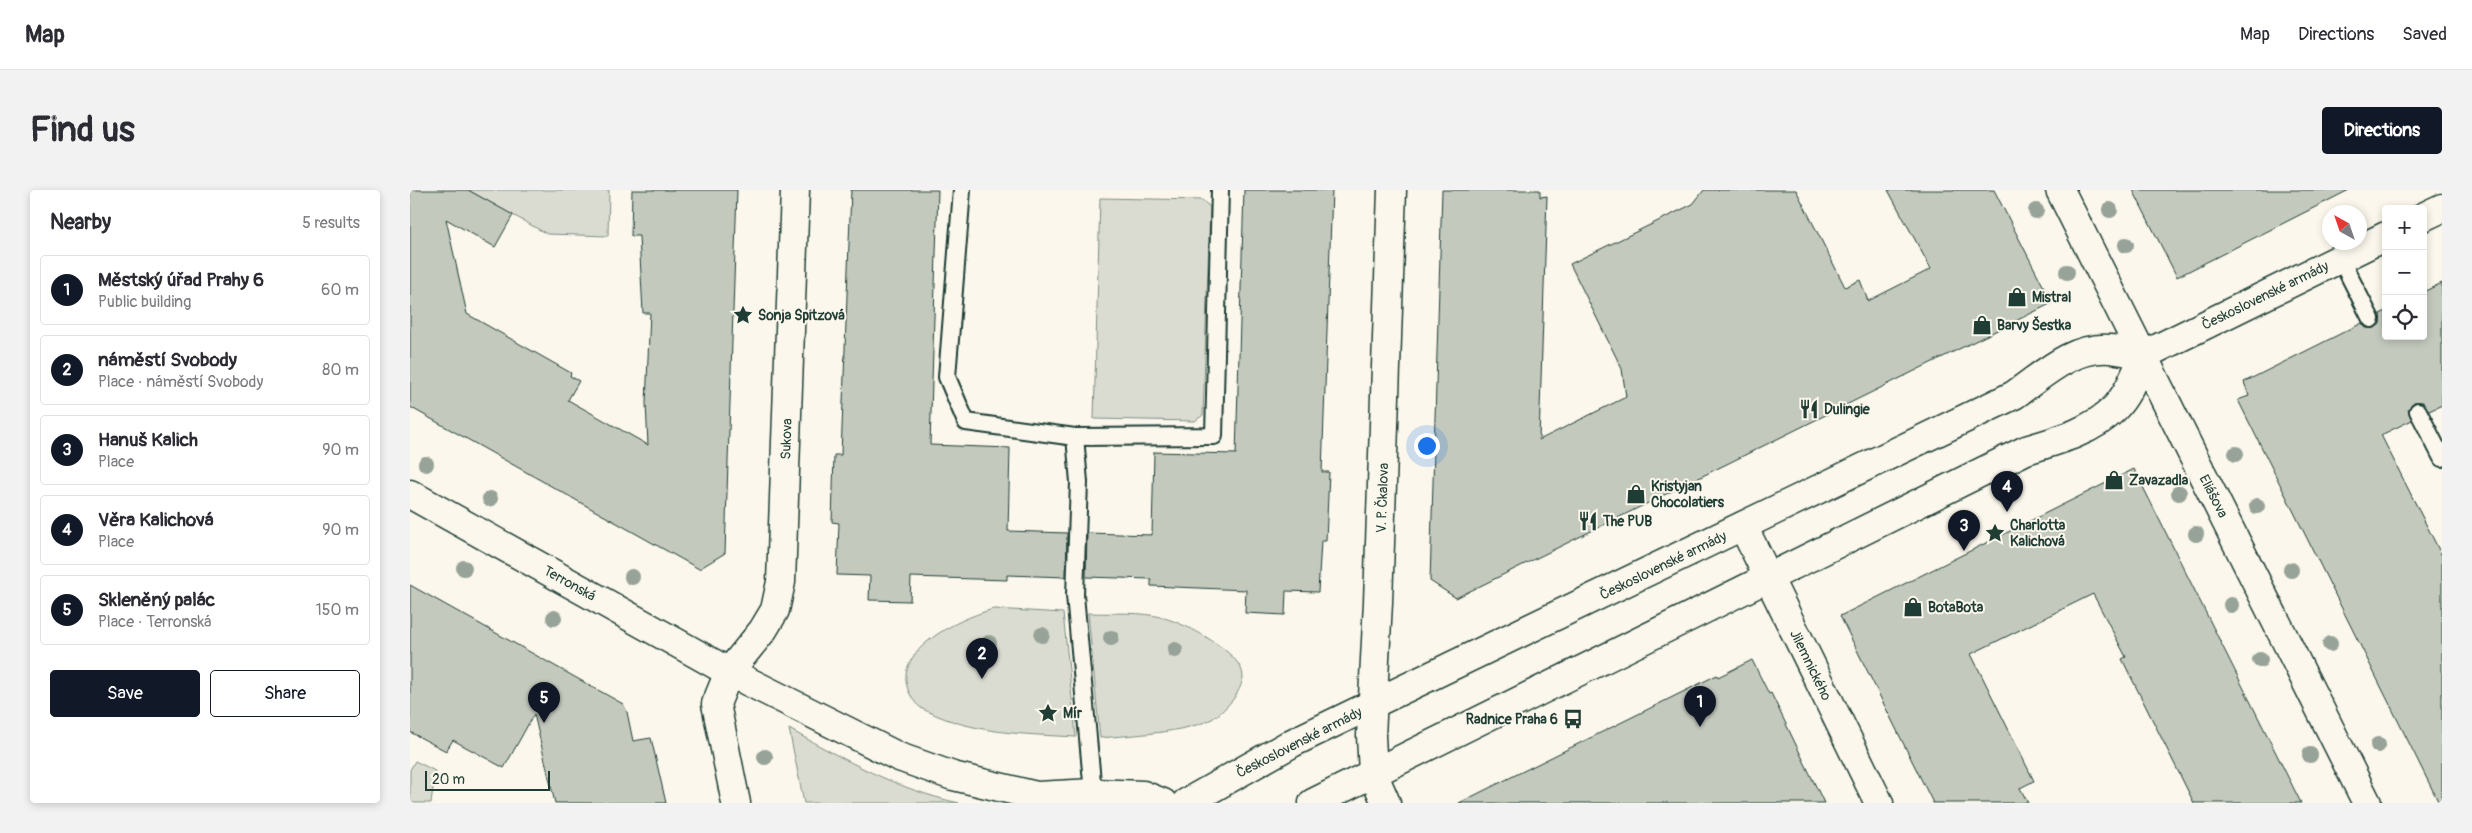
<!DOCTYPE html>
<html lang="en">
<head>
<meta charset="utf-8">
<style>
  :root { --surface:#fff; --page:#f2f2f3; --text:#2b2b33; --muted:#7c7c81; --line:#e1e1e2; --accent:#111827 }
  body { margin:0; font-family:Pangolin,sans-serif; background:var(--page); color:var(--text) }
  .controls { position:absolute; right:15px; top:15px; display:grid; overflow:hidden; border-radius:5px; box-shadow:0 2px 8px #0003 }
  .controls button { width:45px; height:45px; display:grid; place-items:center; padding:0; border:0; border-bottom:1px solid var(--line); background:var(--surface); color:var(--text); font:25px sans-serif }
  .compass { position:absolute; left:1912px; top:15px; width:45px; height:45px; border-radius:50%; background:var(--surface); box-shadow:0 2px 8px #0003; rotate:320deg }
  .scale { position:absolute; left:15px; bottom:12px; width:125px; box-sizing:border-box; padding-left:5px; border:2px solid #1f3d34; border-top:0; font-size:14px; line-height:18px; white-space:nowrap; color:#1f3d34; -webkit-text-stroke:4px #fbf7ec; paint-order:stroke }
  .you { position:absolute; left:1016px; top:255px; width:18px; height:18px; margin:-12px; border:4px solid #fff; border-radius:50%; background:#1a73e8; box-shadow:0 0 0 8px #1a73e833 }
  .badge { display:grid; place-items:center; width:32px; height:32px; border-radius:50%; background:var(--accent); color:#fff; font-size:16px; font-weight:700 }
  .pin { position:absolute; translate:-50% -41px; filter:drop-shadow(0 1px 2px #0008) }
  .pin::after { content:''; position:absolute; top:26px; width:18px; height:15px; background:inherit; clip-path:polygon(0 0,100% 0,50% 100%) }
  .list { margin:0; padding:0; list-style:none }
  h2 { display:flex; justify-content:space-between; align-items:center; height:65px; margin:0; padding:0 20px; font-size:21px }
  h2 small { font-size:16px; font-weight:400; color:var(--muted) }
  .list li { display:grid; grid-template-columns:32px 1fr auto; gap:15px; align-items:center; box-sizing:border-box; height:70px; margin:0 10px 10px; padding:0 10px; border:1px solid var(--line); border-radius:5px }
  .list b { display:block; font-size:19px; white-space:nowrap }
  .list p { margin:0; font-size:16px; white-space:nowrap; color:var(--muted) }
  .list em { font-size:16px; font-style:normal; color:var(--muted) }
  .actions { display:flex; gap:10px; padding:15px 20px }
  .actions a { flex:1; padding:11px 0; border:1px solid var(--accent); border-radius:5px; text-align:center; font-size:18px; color:var(--accent) }
  .actions .main { background:var(--accent); color:#fff }
  .icon { flex:none; width:28px; height:28px; fill:none; stroke:currentColor; stroke-width:2; stroke-linecap:round; stroke-linejoin:round }
  .map { position:relative; flex:none; width:2032px; height:613px; overflow:hidden; border-radius:5px }
  header { display:flex; align-items:center; gap:30px; box-sizing:border-box; height:70px; padding:0 25px; background:var(--surface); border-bottom:1px solid var(--line) }
  header strong { font-size:24px }
  nav { display:flex; gap:28px; margin-inline-start:auto; font-size:18px }
  .intro { display:flex; align-items:center; justify-content:space-between; box-sizing:border-box; height:120px; padding:0 30px }
  h1 { margin:0; font-size:35px }
  .button { padding:12px 22px; border-radius:5px; background:var(--accent); color:#fff; font-size:18px; font-weight:700 }
  main { display:flex; gap:30px; padding:0 30px }
  aside { flex:1; background:var(--surface); border-radius:5px; box-shadow:0 2px 8px #0003 }
  .map>svg:first-child { display:block }
  .green { fill:#dbdcd1; stroke:#7d8c82 }
  .building { fill:#c4c9be; stroke:#1f3d34 }
  .lines { fill:none; stroke-linecap:round; stroke-linejoin:round }
  .service-casing { stroke:#1f3d34; stroke-width:20 }
  .minor-casing { stroke:#1f3d34; stroke-width:31 }
  .tertiary-casing { stroke:#1f3d34; stroke-width:31 }
  .secondary-casing { stroke:#1f3d34; stroke-width:31 }
  .service { stroke:#fbf7ec; stroke-width:16 }
  .minor { stroke:#fbf7ec; stroke-width:28 }
  .tertiary { stroke:#fbf7ec; stroke-width:28 }
  .secondary { stroke:#fbf7ec; stroke-width:28 }
  .tree { fill:#97a298 }
  .labels { text-anchor:middle; stroke-width:4; stroke-linejoin:round; paint-order:stroke }
  .street-label { font-size:14px; fill:#1f3d34; stroke:#fbf7ec }
  .poi-label { font-size:14px; font-weight:bold; fill:#1f3d34; stroke:#fbf7ec; text-anchor:start }
</style>
</head>
<body>
<header>
<strong>Map</strong>
<nav><a>Map</a><a>Directions</a><a>Saved</a></nav>
</header>
<div class="intro"><h1>Find us</h1><a class="button">Directions</a></div>
<main>
<aside>
<h2>Nearby<small>5 results</small></h2>
<ul class="list">
<li><span class="badge">1</span><div><b>Městský úřad Prahy 6</b><p>Public building</p></div><em>60 m</em></li>
<li><span class="badge">2</span><div><b>náměstí Svobody</b><p>Place · náměstí Svobody</p></div><em>80 m</em></li>
<li><span class="badge">3</span><div><b>Hanuš Kalich</b><p>Place</p></div><em>90 m</em></li>
<li><span class="badge">4</span><div><b>Věra Kalichová</b><p>Place</p></div><em>90 m</em></li>
<li><span class="badge">5</span><div><b>Skleněný palác</b><p>Place · Terronská</p></div><em>150 m</em></li>
</ul>
<div class="actions"><a class="main">Save</a><a>Share</a></div>
</aside>
<div class="map">
<svg width="2032" height="613" viewBox="0 0 2032 613">
  <rect width="100%" height="100%" fill="#fbf7ec"/>
  <filter id="ink" filterUnits="userSpaceOnUse"><feTurbulence type="fractalNoise" baseFrequency=".02" numOctaves="2"/><feDisplacementMap in="SourceGraphic" scale="10" xChannelSelector="R" yChannelSelector="G"/><feConvolveMatrix kernelMatrix="1 2 1 2 8 2 1 2 1" color-interpolation-filters="sRGB"/></filter>
  <g filter="url(#ink)">
    <g class="green">
      <path d="M 58,0 L 199,0 L 198,46 L 137,44 Z"/>
      <path d="M 690,8 L 792,10 L 800,17 L 793,225 L 785,231 L 684,229 Z"/>
      <path d="M 584,419 L 653,423 L 666,547 C 614,544 564,544 517,521 C 508,518 503,510 499,502 C 480,460 552,427 584,419 Z"/>
      <path d="M 678,423 C 703,424 731,421 754,428 C 774,433 834,463 833,487 C 832,495 828,502 824,508 C 818,516 810,524 802,529 C 774,543 721,545 690,548 Z"/>
      <path d="M 379,539 C 433,569 488,600 549,613 L 394,613 Z"/>
      <path d="M 5,571 L 25,581 L 21,613 L 0,613 L 0,580 Z"/>
    </g>
    <g class="building">
      <path d="M 0,0 L 58,0 L 103,25 L 85,57 L 36,29 L 57,124 L 161,183 L 160,186 L 169,191 L 158,210 L 238,255 L 236,213 L 240,123 L 233,123 L 229,46 L 221,46 L 222,0 L 327,0 L 315,363 L 289,379 L 0,217 Z"/>
      <path d="M 441,0 L 528,0 L 520,255 L 600,258 L 598,341 L 657,343 L 656,387 L 597,385 L 597,390 L 501,387 L 500,411 L 459,410 L 460,386 L 427,385 L 429,333 L 422,332 L 424,265 L 431,265 Z"/>
      <path d="M 834,0 L 922,0 L 912,282 L 919,282 L 916,351 L 911,351 L 908,402 L 876,401 L 875,425 L 835,423 L 836,400 L 741,396 L 741,389 L 676,387 L 677,343 L 742,345 L 744,262 L 826,264 Z"/>
      <path d="M 1032,0 L 1130,0 L 1130,7 L 1137,6 L 1129,250 L 1216,207 L 1212,179 L 1160,74 L 1283,14 L 1294,0 L 1386,0 L 1435,97 L 1450,90 L 1458,111 L 1521,79 L 1478,0 L 1584,0 L 1642,113 L 1046,408 L 1020,391 Z"/>
      <path d="M 1723,0 L 1939,0 L 1767,87 Z"/>
      <path d="M 2032,93 L 2032,215 L 2019,221 L 2013,212 L 2004,212 L 1998,220 L 2002,230 L 1971,245 L 2032,366 L 2032,613 L 2029,613 L 1828,210 L 1839,206 L 1834,192 L 1952,133 L 1956,138 L 1965,138 L 1970,134 L 1970,124 L 1976,121 L 1976,146 L 2013,146 L 2013,102 Z"/>
      <path d="M 1724,279 L 1891,613 L 1784,613 L 1712,469 L 1716,467 L 1683,404 L 1561,464 L 1624,591 L 1610,598 L 1618,613 L 1523,613 L 1430,426 Z"/>
      <path d="M 0,395 L 213,514 L 217,522 L 223,551 L 241,548 L 256,613 L 145,613 L 124,524 L 94,578 L 43,550 L 36,561 L 0,542 Z"/>
      <path d="M 1342,470 L 1359,504 L 1361,503 L 1414,613 L 1049,613 L 1307,485 L 1308,487 Z"/>
    </g>
    <g class="lines">
      <defs>
        <g id="service">
          <path d="M 552,0 L 537,187 L 556,232 L 665,247 L 804,246 L 810,0"/>
          <path d="M 1930,68 L 1961,129"/>
          <path d="M 2008,221 L 2032,268"/>
          <path d="M 665,247 L 669,292 L 665,405 L 683,603"/>
        </g>
        <g id="minor">
          <path d="M 1650,0 L 1957,613"/>
          <path d="M 1333,336 L 1469,613"/>
          <path d="M 326,613 L 306,514 L 319,482 L 353,440 L 365,420 L 371,392 L 385,0"/>
          <path d="M 976,613 L 963,583 L 961,546 L 968,412 L 982,0"/>
        </g>
        <path id="tertiary" d="M 0,304 L 319,482 L 489,567 L 543,586 L 627,606 L 683,603 L 733,605 L 753,613"/>
        <g id="secondary">
          <path d="M 2013,27 L 2032,18"/>
          <path d="M 776,613 L 882,553 L 1604,205 C 1633,185 1662,156 1700,159 C 1711,160 1723,163 1734,165 L 1976,46"/>
          <path d="M 903,613 L 1616,260 C 1646,251 1681,242 1704,219 C 1718,205 1726,183 1734,165"/>
        </g>
      </defs>
      <use href="#service" class="service-casing"/>
      <use href="#minor" class="minor-casing"/>
      <use href="#tertiary" class="tertiary-casing"/>
      <use href="#secondary" class="secondary-casing"/>
      <use href="#service" class="service"/>
      <use href="#minor" class="minor"/>
      <use href="#tertiary" class="tertiary"/>
      <use href="#secondary" class="secondary"/>
    </g>
    <g class="tree">
      <circle cx="1700" cy="20" r="8"/>
      <circle cx="1626" cy="21" r="8"/>
      <circle cx="1716" cy="55" r="8"/>
      <circle cx="1657" cy="82" r="8"/>
      <circle cx="1826" cy="264" r="8"/>
      <circle cx="16" cy="274" r="8"/>
      <circle cx="1769" cy="303" r="8"/>
      <circle cx="80" cy="309" r="8"/>
      <circle cx="1847" cy="316" r="8"/>
      <circle cx="1786" cy="344" r="8"/>
      <circle cx="54" cy="378" r="8"/>
      <circle cx="1881" cy="380" r="8"/>
      <circle cx="222" cy="387" r="8"/>
      <circle cx="1821" cy="415" r="8"/>
      <circle cx="144" cy="428" r="8"/>
      <circle cx="632" cy="445" r="8"/>
      <circle cx="701" cy="448" r="8"/>
      <circle cx="579" cy="453" r="8"/>
      <circle cx="1920" cy="454" r="8"/>
      <circle cx="765" cy="460" r="8"/>
      <circle cx="1850" cy="470" r="8"/>
      <circle cx="1968" cy="555" r="8"/>
      <circle cx="1900" cy="565" r="8"/>
      <circle cx="355" cy="567" r="8"/>
    </g>
  </g>
  <defs>
    <symbol id="shop-bare" viewBox="-9 -9 18 18"><path d="M-5-2.5h2.3a2.7 3.5 0 0 1 5.4 0H5L5.5 6h-11ZM-1.5-2.5h3a1.5 2.3 0 0 0-3 0Z" fill="#1f3d34" stroke="#fbf7ec" stroke-width="2.5" paint-order="stroke"/></symbol>
    <symbol id="sight-bare" viewBox="-9 -9 18 18"><path d="M0-6L1.8-2.2L6-1.7L2.9 1.2L3.7 5.4L0 3.3L-3.7 5.4L-2.9 1.2L-6-1.7L-1.8-2.2Z" fill="#1f3d34" stroke="#fbf7ec" stroke-width="2.5" paint-order="stroke"/></symbol>
    <symbol id="restaurant-bare" viewBox="-9 -9 18 18"><path d="M-5-6h1v4h1v-4h1v4h1v-4h1v5L-1.5 .5V6h-2V.5L-5-1ZM5-6V6H3V1.5H1.5Q1.5-4 5-6Z" fill="#1f3d34" stroke="#fbf7ec" stroke-width="2.5" paint-order="stroke"/></symbol>
    <symbol id="bus-bare" viewBox="-9 -9 18 18"><path d="M-5-6H5V4H4V6H2V4H-2V6H-4V4H-5ZM-3.5-4V0h7V-4ZM-3.5 1.2v1.5H-2V1.2ZM2 1.2v1.5H3.5V1.2Z" fill="#1f3d34" stroke="#fbf7ec" stroke-width="2.5" paint-order="stroke"/></symbol>
  </defs>
  <g fill-rule="evenodd">
    <use href="#shop-bare" x="1593" y="93" width="28" height="28"/>
    <use href="#sight-bare" x="319" y="111" width="28" height="28"/>
    <use href="#shop-bare" x="1558" y="121" width="28" height="28"/>
    <use href="#restaurant-bare" x="1385" y="205" width="28" height="28"/>
    <use href="#shop-bare" x="1690" y="276" width="28" height="28"/>
    <use href="#shop-bare" x="1212" y="290" width="28" height="28"/>
    <use href="#restaurant-bare" x="1164" y="317" width="28" height="28"/>
    <use href="#sight-bare" x="1571" y="329" width="28" height="28"/>
    <use href="#shop-bare" x="1489" y="403" width="28" height="28"/>
    <use href="#sight-bare" x="624" y="509" width="28" height="28"/>
    <use href="#bus-bare" x="1149" y="515" width="28" height="28"/>
  </g>
  <g class="labels">
    <g class="street-label">
      <text transform="translate(1855 105) rotate(-26)" y="5">Československé armády</text>
      <text transform="translate(376 249) rotate(-88)" y="5">Sukova</text>
      <text transform="translate(1804 306) rotate(63)" y="5">Eliášova</text>
      <text transform="translate(972 308) rotate(-88)" y="5">V. P. Čkalova</text>
      <text transform="translate(1253 375) rotate(-26)" y="5">Československé armády</text>
      <text transform="translate(160 393) rotate(29)" y="5">Terronská</text>
      <text transform="translate(1401 475) rotate(64)" y="5">Jilemnického</text>
      <text transform="translate(889 552) rotate(-27)" y="5">Československé armády</text>
    </g>
    <g class="poi-label">
      <text x="1622" y="112">Mistral</text>
      <text x="348" y="130">Sonja Spitzová</text>
      <text x="1587" y="140">Barvy Šestka</text>
      <text x="1414" y="224">Dulingie</text>
      <text x="1719" y="295">Zavazadla</text>
      <text x="1241" y="301">Kristyjan<tspan x="1241" dy="16">Chocolatiers</tspan></text>
      <text x="1193" y="336">The PUB</text>
      <text x="1600" y="340">Charlotta<tspan x="1600" dy="16">Kalichová</tspan></text>
      <text x="1518" y="422">BotaBota</text>
      <text x="653" y="528">Mír</text>
      <text x="1148" y="534" text-anchor="end">Radnice Praha 6</text>
    </g>
  </g>
</svg>
<div class="controls">
<button>+</button>
<button>−</button>
<button><svg class="icon" aria-label="locate" viewBox="0 0 24 24"><circle cx="12" cy="12" r="6"/><path d="M12 2v4M12 18v4M2 12h4M18 12h4"/></svg></button>
</div>
<svg class="compass" viewBox="-18 -18 36 36"><path d="M0-13l5 13h-10z" fill="#e53935"/><path d="M0 13l5-13h-10z" fill="#7c7c81"/></svg>
<div class="scale">20 m</div>
<div class="you"></div>
<div class="pin badge" style="left:1290px;top:537px">1</div>
<div class="pin badge" style="left:572px;top:489px">2</div>
<div class="pin badge" style="left:1554px;top:361px">3</div>
<div class="pin badge" style="left:1597px;top:322px">4</div>
<div class="pin badge" style="left:134px;top:533px">5</div>
</div>
</main>
</body>
</html>
